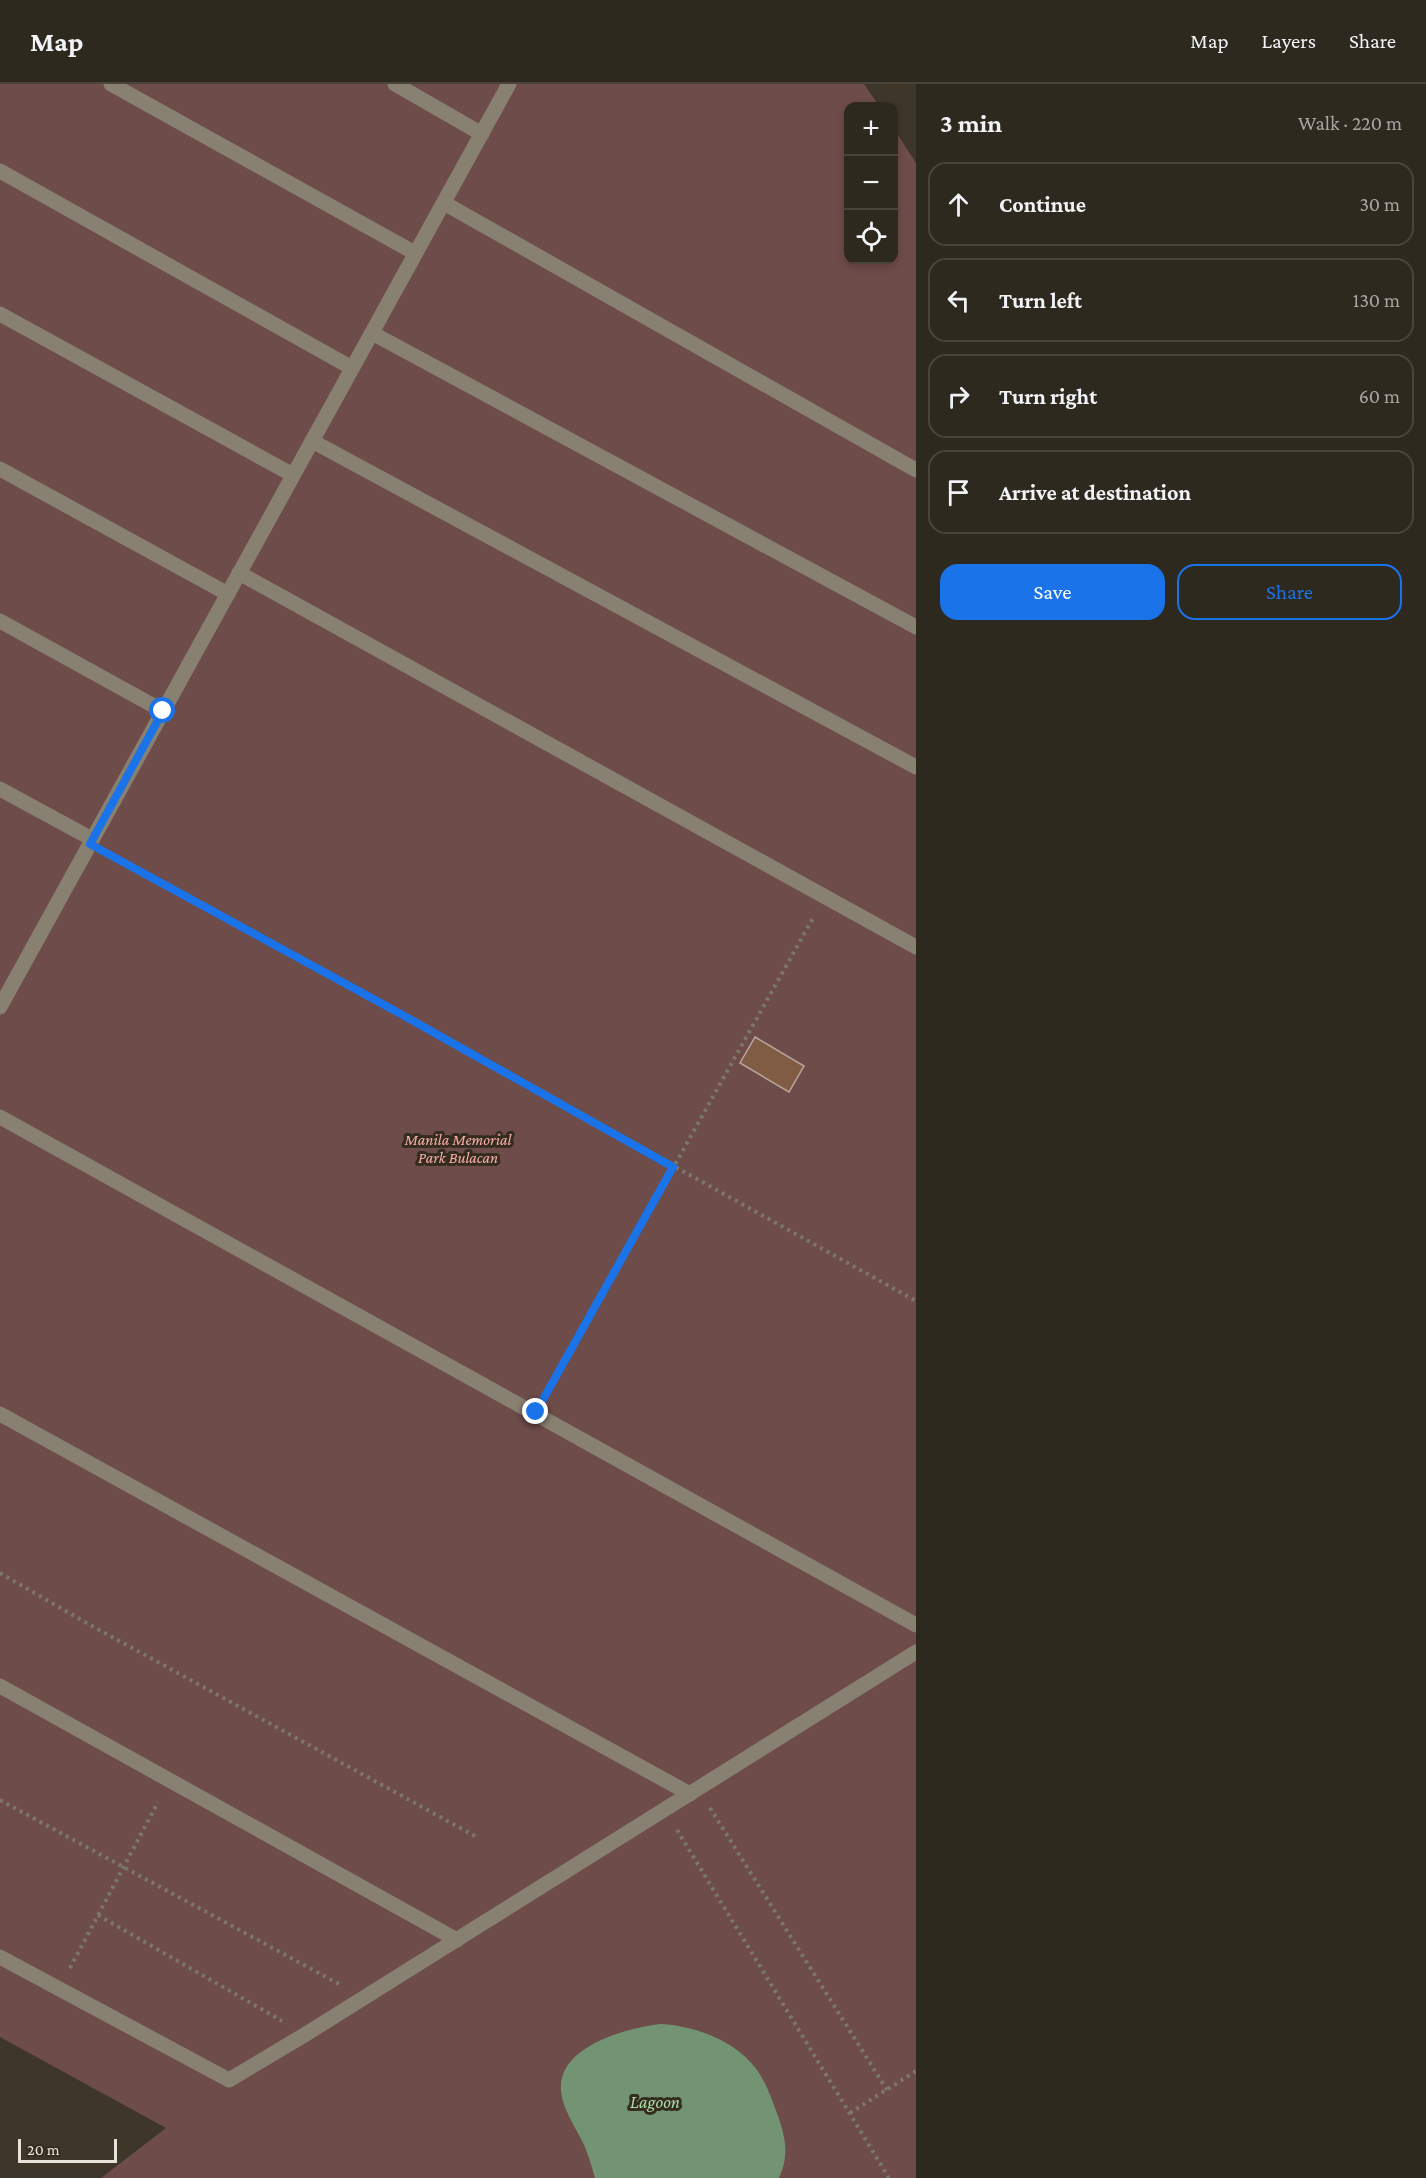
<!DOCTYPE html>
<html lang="en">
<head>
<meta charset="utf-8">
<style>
  :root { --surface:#2e291f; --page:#363128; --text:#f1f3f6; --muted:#a7a6a4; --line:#49453d; --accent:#1a73e8 }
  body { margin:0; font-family:"Crimson Pro",serif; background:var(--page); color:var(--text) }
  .controls { position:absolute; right:18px; top:18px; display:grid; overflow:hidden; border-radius:12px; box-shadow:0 3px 9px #0003 }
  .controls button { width:54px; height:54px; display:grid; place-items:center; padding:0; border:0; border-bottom:2px solid var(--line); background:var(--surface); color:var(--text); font:30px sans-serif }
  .scale { position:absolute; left:18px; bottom:15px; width:99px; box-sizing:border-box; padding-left:6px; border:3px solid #e7e2da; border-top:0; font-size:16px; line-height:21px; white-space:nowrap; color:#e7e2da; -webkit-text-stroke:4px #342d1f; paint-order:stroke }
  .stop { position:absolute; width:18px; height:18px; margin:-14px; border:4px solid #1a73e8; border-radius:50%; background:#fff }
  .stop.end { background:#1a73e8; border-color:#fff; box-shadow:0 2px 6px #0008 }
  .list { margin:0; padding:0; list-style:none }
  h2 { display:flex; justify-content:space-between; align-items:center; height:78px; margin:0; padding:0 24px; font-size:26px }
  h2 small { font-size:20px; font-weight:400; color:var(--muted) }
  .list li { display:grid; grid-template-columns:39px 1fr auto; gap:18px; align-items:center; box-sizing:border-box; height:84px; margin:0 12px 12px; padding:0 12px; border:2px solid var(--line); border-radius:18px }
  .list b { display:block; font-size:22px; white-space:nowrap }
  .list em { font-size:20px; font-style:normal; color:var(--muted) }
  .actions { display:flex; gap:12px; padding:18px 24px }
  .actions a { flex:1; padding:14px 0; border:2px solid var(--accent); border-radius:18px; text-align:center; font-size:21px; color:var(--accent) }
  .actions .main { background:var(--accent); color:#fff }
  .icon { flex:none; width:33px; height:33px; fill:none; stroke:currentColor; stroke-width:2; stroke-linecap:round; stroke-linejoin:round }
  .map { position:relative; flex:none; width:916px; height:2094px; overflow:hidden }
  header { display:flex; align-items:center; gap:36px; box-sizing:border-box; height:84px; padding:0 30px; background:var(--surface); border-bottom:2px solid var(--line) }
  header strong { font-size:28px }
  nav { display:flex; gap:33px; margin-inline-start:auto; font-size:21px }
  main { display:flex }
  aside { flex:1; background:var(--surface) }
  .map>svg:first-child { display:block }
  .green { fill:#6e4c49 }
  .water { fill:#739473 }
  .building { fill:#815c44; stroke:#b8a79d; stroke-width:1.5 }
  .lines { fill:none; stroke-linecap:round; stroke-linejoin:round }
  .path { stroke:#7d776b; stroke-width:4; stroke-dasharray:3 4.5; stroke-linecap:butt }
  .service { stroke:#888070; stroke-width:15 }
  .minor { stroke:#888070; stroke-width:15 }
  .route { stroke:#1a73e8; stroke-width:8 }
  .labels { text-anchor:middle; stroke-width:6; stroke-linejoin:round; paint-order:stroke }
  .park-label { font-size:16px; font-style:italic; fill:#faada7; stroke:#342d1f }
  .water-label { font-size:18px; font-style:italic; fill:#aadea9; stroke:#342d1f }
</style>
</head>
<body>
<header>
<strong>Map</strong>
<nav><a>Map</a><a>Layers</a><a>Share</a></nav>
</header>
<main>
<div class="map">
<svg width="916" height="2094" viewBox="0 0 916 2094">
  <rect width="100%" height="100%" fill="#3e3729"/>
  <path class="green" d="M 0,0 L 864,0 L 879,22 L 848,22 L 848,176 L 894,176 L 894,45 L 916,79 L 916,2094 L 101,2094 L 166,2044 L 0,1953 Z"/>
  <path class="water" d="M 661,1940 C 696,1942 736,1957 757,1986 C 767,2000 772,2016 778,2032 C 786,2055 789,2072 779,2094 L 595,2094 C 592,2084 589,2073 585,2063 C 577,2045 563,2027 561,2007 C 557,1962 627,1944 661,1940 Z"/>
  <path class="building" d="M 755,953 L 804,982 L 789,1008 L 740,979 Z"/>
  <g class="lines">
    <g class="path">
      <path d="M 111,772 L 399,929 L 916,1217"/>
      <path d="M 547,1309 L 813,834"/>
      <path d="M 0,1489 L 83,1537 L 475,1752"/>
      <path d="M 0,1716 L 339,1900"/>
      <path d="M 710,1724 L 887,2006"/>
      <path d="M 677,1746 L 889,2094"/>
      <path d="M 98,1831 L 282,1937"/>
      <path d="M 70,1884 L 158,1718"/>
      <path d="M 850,2029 L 916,1987"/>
    </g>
    <g class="service">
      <path d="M 111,0 L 415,169"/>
      <path d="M 395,0 L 482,50"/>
      <path d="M 0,87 L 352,284"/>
      <path d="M 0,230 L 293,391"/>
      <path d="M 372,249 L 916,543"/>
      <path d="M 312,357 L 916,683"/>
      <path d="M 0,385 L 228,510"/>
      <path d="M 0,537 L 163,627"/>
      <path d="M 0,705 L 92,755"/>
      <path d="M 0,1330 L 690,1710"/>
      <path d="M 0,1602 L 457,1856"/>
    </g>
    <g class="minor">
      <path d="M 444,119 L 916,386"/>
      <path d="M 239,489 L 916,863"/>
      <path d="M 0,923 L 509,0"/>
      <path d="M 0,1033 L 916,1541"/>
      <path d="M 0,1873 L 229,1996 L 306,1950 L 916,1568"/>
    </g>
  </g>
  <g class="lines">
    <path class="route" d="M 163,627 L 90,760 L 399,929 L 673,1083 L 536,1328"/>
  </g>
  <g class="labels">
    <g class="park-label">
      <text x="458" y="1061">Manila Memorial<tspan x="458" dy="18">Park Bulacan</tspan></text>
    </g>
    <g class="water-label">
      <text x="655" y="2024">Lagoon</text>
    </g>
  </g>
</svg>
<div class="controls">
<button>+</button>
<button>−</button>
<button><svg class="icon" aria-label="locate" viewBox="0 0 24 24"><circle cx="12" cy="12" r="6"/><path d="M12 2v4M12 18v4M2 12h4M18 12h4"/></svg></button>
</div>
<div class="scale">20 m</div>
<div class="stop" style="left:163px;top:627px"></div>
<div class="stop end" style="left:536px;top:1328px"></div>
</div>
<aside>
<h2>3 min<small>Walk · 220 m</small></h2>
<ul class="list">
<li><svg class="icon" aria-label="ahead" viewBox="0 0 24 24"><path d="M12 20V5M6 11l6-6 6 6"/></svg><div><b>Continue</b></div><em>30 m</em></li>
<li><svg class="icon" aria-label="left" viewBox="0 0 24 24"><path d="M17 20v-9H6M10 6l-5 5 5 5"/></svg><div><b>Turn left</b></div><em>130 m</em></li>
<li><svg class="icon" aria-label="right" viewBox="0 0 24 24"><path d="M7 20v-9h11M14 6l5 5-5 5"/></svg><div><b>Turn right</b></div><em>60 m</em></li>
<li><svg class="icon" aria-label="arrive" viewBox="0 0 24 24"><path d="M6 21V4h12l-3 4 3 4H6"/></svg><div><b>Arrive at destination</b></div></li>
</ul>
<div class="actions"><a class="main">Save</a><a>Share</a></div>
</aside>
</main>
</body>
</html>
